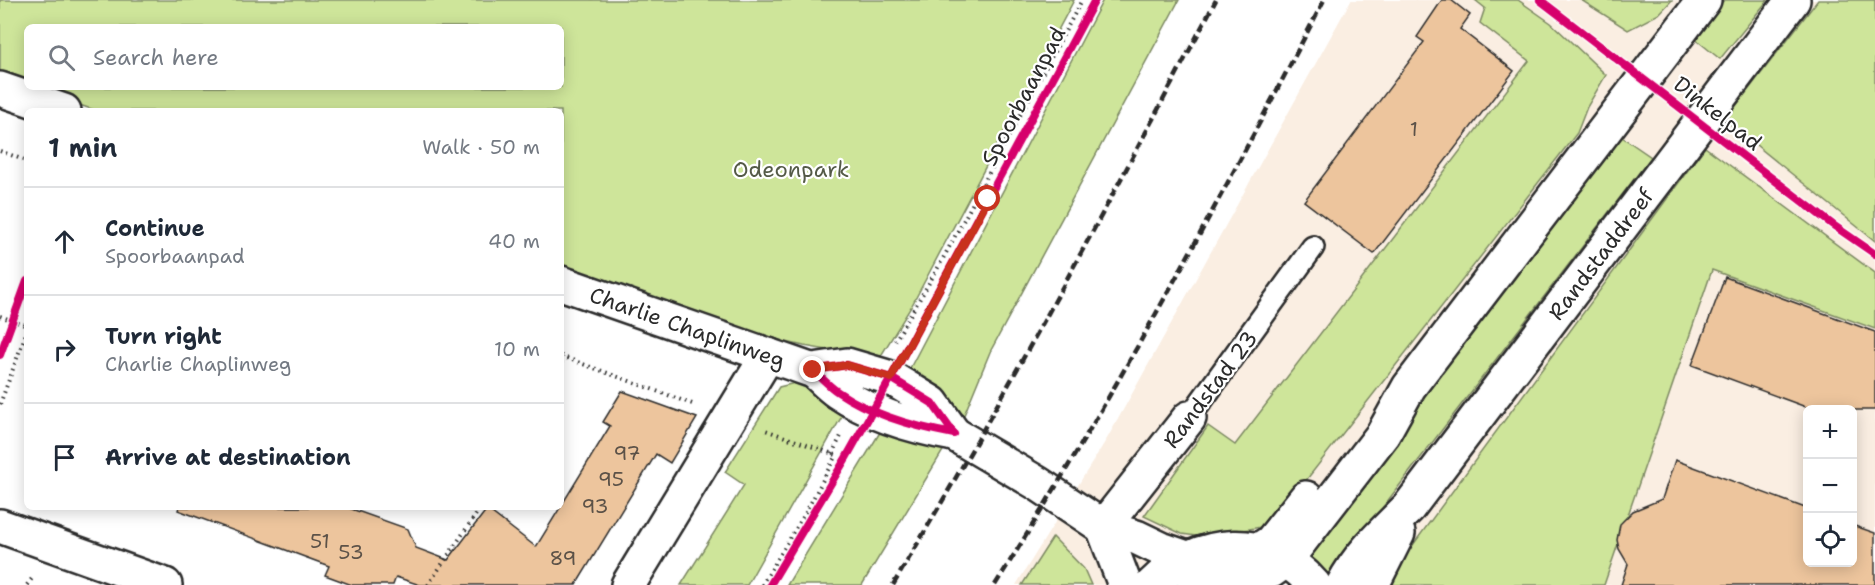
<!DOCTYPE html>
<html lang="en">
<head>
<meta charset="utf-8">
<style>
  :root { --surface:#fff; --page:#f6f6f7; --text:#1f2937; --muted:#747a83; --line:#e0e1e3 }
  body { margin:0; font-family:"Shantell Sans",sans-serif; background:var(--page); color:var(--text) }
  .controls { position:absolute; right:18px; bottom:18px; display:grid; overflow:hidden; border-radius:9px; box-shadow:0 3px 15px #0003 }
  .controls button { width:54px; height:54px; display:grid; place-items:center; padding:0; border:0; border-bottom:2px solid var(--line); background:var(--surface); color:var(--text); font:30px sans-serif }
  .stop { position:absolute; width:18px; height:18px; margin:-14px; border:4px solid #c8321e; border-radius:50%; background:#fff }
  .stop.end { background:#c8321e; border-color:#fff; box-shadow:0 2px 6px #0008 }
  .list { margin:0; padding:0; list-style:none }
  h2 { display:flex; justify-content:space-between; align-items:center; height:78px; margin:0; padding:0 24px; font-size:26px }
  h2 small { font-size:20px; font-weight:400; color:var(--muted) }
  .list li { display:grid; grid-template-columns:39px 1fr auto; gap:18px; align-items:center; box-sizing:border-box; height:108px; padding:0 24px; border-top:2px solid var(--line) }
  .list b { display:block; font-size:22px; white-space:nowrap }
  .list p { margin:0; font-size:20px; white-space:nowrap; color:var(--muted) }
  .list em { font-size:20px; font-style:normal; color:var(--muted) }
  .icon { flex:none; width:33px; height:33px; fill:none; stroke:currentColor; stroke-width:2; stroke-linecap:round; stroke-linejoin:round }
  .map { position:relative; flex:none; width:1875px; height:585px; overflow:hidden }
  .search { position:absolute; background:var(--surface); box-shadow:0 3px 15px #0003; left:24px; top:24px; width:540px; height:66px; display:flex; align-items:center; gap:15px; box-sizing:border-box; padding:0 21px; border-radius:9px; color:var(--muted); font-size:22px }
  .panel { position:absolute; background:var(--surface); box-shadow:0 3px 15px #0003; left:24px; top:108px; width:540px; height:402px; border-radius:9px }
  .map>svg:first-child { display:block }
  .built { fill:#faeee2; fill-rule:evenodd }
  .green { fill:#cee59a; stroke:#7c8862; stroke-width:1.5 }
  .building { fill:#edc59d; stroke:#2b2b2b; stroke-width:1.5 }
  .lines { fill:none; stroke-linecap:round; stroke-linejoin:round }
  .service-casing { stroke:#2b2b2b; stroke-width:26 }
  .minor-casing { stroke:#2b2b2b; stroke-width:38 }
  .secondary-casing { stroke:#2b2b2b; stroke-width:38 }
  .path { stroke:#2b2b2b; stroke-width:4; stroke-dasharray:1.5 4.5; stroke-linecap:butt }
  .service { stroke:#fff; stroke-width:21 }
  .minor { stroke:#fff; stroke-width:33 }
  .secondary { stroke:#fff; stroke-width:33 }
  .rail { stroke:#2b2b2b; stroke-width:4.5; stroke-dasharray:9 4.5; stroke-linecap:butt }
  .cycleway-casing { stroke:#fff; stroke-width:11 }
  .cycleway { stroke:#d6006c; stroke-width:8 }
  .route { stroke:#c8321e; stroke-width:8 }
  .labels { text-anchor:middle; stroke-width:4.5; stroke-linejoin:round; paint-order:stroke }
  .number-label { font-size:20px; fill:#5c5248 }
  .street-label { font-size:22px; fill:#2b2b2b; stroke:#fff }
  .park-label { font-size:22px; fill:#545a47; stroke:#fff }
</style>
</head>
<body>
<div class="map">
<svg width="1875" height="585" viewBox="0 0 1875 585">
  <rect width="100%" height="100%" fill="#fff"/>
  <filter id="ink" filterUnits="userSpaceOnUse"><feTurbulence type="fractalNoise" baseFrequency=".0167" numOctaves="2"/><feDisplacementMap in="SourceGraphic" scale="12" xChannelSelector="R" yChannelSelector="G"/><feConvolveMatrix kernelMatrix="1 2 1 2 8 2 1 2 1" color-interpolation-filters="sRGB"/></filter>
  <g filter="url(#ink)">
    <path class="built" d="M 1351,0 L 1875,0 L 1875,585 L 1016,585 L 1108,437 ZM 1808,410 L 1852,410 L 1852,562 L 1808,562 Z"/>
    <g class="green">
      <path d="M 0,0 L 1074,0 L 911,307 L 879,359 L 804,346 L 742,332 L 561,270 L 561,111 L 97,111 L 27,87 L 561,87 L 561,27 L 27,27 L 27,87 L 0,78 Z"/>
      <path d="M 1103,0 L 1179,0 L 990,352 L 964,415 L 909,370 Z"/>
      <path d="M 1475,0 L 1518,0 L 1551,23 L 1606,75 L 1587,107 L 1577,133 L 1279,515 L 1261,527 L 1203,537 L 1182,534 L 1144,516 L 1208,426 L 1235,445 L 1529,61 L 1480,23 L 1485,8 Z"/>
      <path d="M 1581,0 L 1672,0 L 1659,14 L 1628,30 Z"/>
      <path d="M 1724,0 L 1768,0 L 1720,59 L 1694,38 Z"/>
      <path d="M 1818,0 L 1875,0 L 1875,241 L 1725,120 Z"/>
      <path d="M 1622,137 L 1651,157 L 1327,580 L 1300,556 Z"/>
      <path d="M 1705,147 L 1875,273 L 1875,329 L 1712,270 L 1604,585 L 1387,585 L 1388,579 Z"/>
      <path d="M 799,382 L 847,407 L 747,585 L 681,585 L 744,485 L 725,472 L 779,387 Z"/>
      <path d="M 882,429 L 944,449 L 862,585 L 787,585 Z"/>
      <path d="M 1053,537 L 1084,569 L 1091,585 L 1022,585 Z"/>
    </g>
    <g class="building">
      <path d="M 1442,0 L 1451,0 L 1470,15 L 1460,29 L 1514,71 L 1374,254 L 1304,201 L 1424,42 L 1417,37 Z"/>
      <path d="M 1725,277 L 1875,332 L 1875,410 L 1814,410 L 1692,365 Z"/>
      <path d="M 622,391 L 697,418 L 670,463 L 656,454 L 576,585 L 420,585 L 396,577 L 393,585 L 352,585 L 325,575 L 329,566 L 178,510 L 179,507 L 346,507 L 408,529 L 416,548 L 448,560 L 487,509 L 536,547 L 610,426 L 603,422 Z"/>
      <path d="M 1675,460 L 1808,509 L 1808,562 L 1852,562 L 1852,525 L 1875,533 L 1875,585 L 1621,585 L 1628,564 L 1619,549 L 1617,540 L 1620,524 L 1633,511 L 1662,499 Z"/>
    </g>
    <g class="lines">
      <defs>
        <path id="service" d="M 1189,418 L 1313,247"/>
        <g id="minor">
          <path d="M 0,89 L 64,111"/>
          <path id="s1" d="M 561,283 L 819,373"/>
          <path d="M 847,365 L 891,378 L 932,403 L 954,434 C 915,427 872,415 838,392 C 829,386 821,377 813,370 Z"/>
          <path d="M 954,434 L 1037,483 L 1103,527 L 1136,537 L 1161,549 L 1187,558"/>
          <path d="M 0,526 L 165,585"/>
          <path d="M 1103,527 L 1189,418"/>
          <path d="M 1103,527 L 1125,585"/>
          <path d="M 628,585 L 768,355"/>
        </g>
        <g id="secondary">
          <path d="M 1259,550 L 1271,542 L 1306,498"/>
          <path d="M 1152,585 C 1198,538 1269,532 1314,585"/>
          <path d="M 1194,585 L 1209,579 L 1227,575 L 1260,575 L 1271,571 L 1285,561 L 1383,434 L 1409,387 L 1704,0"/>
          <path id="s2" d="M 1343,585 C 1358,555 1385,531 1409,507 L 1793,0"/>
          <path d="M 1372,585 L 1398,533"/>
        </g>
      </defs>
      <use href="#service" class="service-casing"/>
      <use href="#minor" class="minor-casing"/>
      <use href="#secondary" class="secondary-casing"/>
      <g class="path">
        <path d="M 0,151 L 27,161"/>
        <path d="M 0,316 L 27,326"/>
        <path d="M 895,341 L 939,266 L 1082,0"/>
        <path d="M 561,356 L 695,405"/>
        <path d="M 561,363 L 563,357"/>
        <path d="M 0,404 L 27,331"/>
        <path d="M 832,454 L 842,434"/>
        <path d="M 27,585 L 34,576"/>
        <path d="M 428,585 L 481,507"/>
        <path d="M 762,585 L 806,512 L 836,455 L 765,430"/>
      </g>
      <use href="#service" class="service"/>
      <use href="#minor" class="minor"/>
      <use href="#secondary" class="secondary"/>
      <g class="rail">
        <path d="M 893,585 C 1007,394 1112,197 1216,0"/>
        <path d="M 995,585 C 1115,396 1221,198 1324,0"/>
      </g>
      <defs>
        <g id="cycleway">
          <path d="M 1540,0 L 1833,225 L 1875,254"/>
          <path d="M 0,355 L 27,281"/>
          <path d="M 847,365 L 891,378 L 932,403 L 954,434 C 915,427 872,415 838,392 C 829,386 821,377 813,370 Z"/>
          <path d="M 770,585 L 846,458 L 891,378 L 1095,0"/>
        </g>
      </defs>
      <use href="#cycleway" class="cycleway-casing"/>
      <use href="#cycleway" class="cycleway"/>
    </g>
  </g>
  <g class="lines" filter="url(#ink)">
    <path class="route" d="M 813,370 L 847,365 L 891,378 L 988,199"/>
  </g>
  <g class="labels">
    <g class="number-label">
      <text x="1414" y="136">1</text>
      <text x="627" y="460">97</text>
      <text x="611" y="486">95</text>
      <text x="595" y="513">93</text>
      <text x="320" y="548">51</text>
      <text x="351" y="559">53</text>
      <text x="563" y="565">89</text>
    </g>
    <g class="street-label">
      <text transform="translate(1023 96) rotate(-62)" y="8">Spoorbaanpad</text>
      <text transform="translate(1718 113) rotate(38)" y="8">Dinkelpad</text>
      <text dy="8" stroke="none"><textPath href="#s2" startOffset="420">Randstaddreef</textPath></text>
      <text dy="8" stroke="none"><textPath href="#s1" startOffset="134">Charlie Chaplinweg</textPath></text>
      <text transform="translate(1210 389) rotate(-53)" y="8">Randstad 23</text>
    </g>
    <g class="park-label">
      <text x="791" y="177">Odeonpark</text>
    </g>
  </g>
</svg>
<div class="controls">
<button>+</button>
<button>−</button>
<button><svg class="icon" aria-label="locate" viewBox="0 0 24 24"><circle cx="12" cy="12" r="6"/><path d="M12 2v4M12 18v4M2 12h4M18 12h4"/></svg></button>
</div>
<div class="stop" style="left:988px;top:199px"></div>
<div class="stop end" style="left:813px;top:370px"></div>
<div class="search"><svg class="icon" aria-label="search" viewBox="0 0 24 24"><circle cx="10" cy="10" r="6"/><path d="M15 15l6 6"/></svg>Search here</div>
<section class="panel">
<h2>1 min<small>Walk · 50 m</small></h2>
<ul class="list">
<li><svg class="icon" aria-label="ahead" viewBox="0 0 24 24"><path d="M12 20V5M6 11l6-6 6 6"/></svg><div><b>Continue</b><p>Spoorbaanpad</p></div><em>40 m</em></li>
<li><svg class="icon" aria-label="right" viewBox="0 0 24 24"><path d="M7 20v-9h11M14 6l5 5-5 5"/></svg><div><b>Turn right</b><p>Charlie Chaplinweg</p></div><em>10 m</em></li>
<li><svg class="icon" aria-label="arrive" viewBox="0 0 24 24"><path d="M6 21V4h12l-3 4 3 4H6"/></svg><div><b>Arrive at destination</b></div></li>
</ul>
</section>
</div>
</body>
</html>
